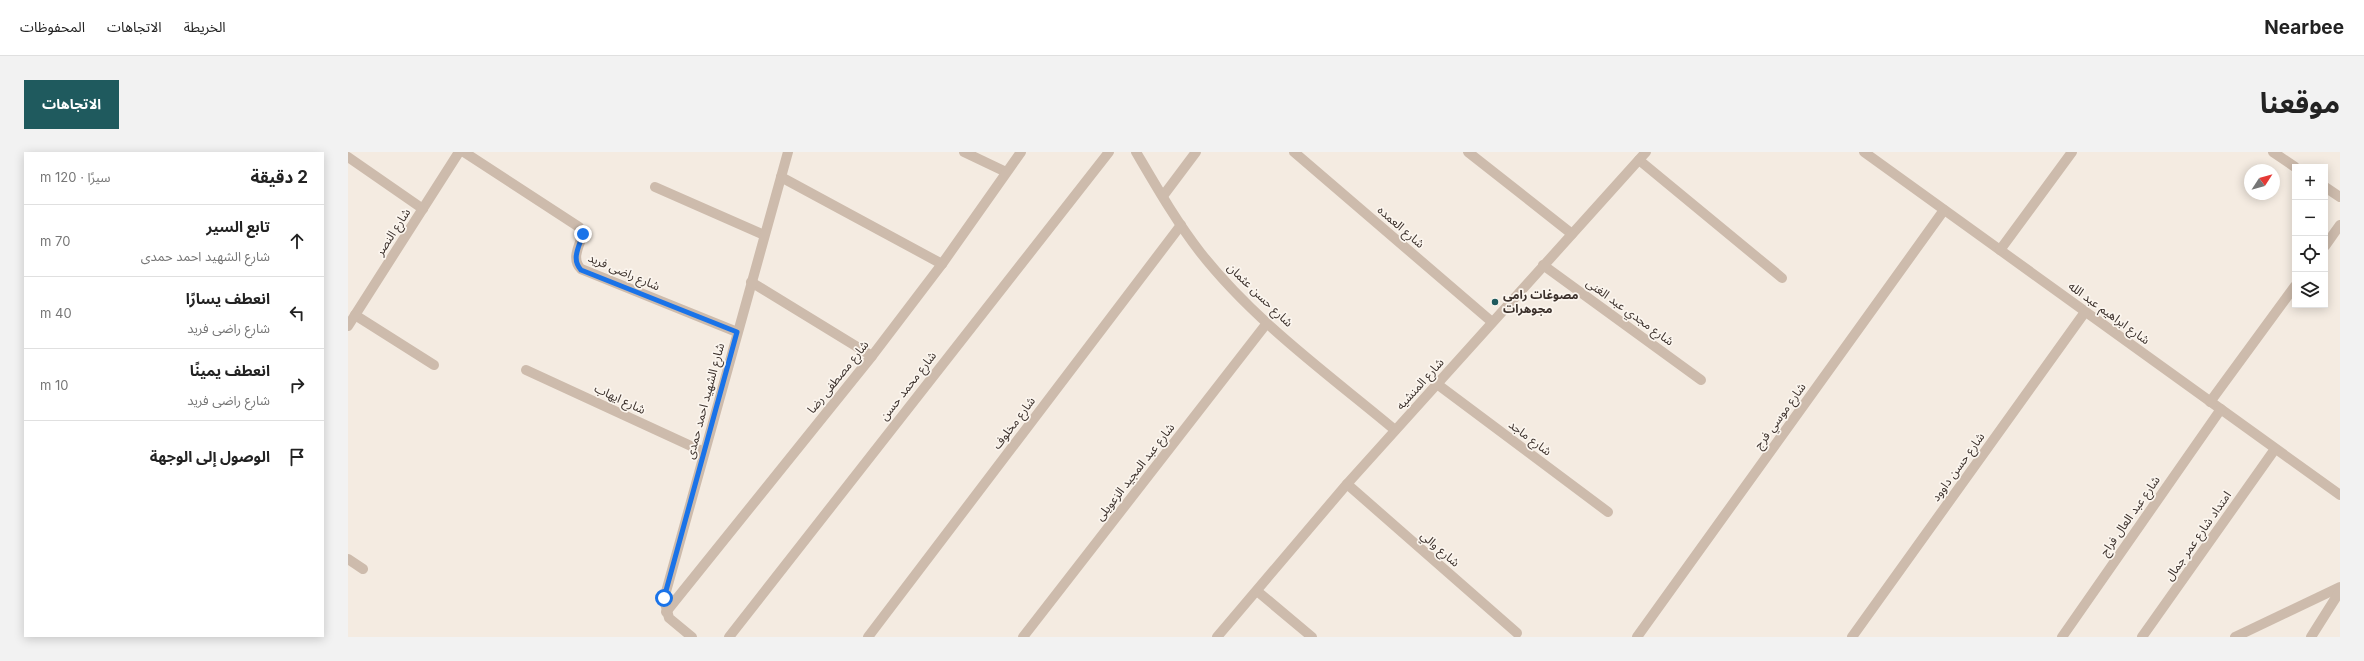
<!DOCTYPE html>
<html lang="ar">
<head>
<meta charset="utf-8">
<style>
  :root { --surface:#fff; --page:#f2f2f2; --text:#222; --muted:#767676; --line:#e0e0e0; --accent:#1f5a5e }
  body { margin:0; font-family:Inter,"Noto Sans Arabic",sans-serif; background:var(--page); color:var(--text); direction:rtl }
  .controls { position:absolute; right:12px; top:12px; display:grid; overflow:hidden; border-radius:0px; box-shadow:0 2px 10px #0003 }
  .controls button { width:36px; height:36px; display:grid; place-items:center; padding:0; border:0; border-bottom:1px solid var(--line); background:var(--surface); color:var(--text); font:20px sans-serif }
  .compass { position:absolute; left:1896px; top:12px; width:36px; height:36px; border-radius:50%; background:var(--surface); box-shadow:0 2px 10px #0003; rotate:54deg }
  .stop { position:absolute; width:12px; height:12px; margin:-9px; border:3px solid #1a73e8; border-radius:50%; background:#fff }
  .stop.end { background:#1a73e8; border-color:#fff; box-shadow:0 1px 4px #0008 }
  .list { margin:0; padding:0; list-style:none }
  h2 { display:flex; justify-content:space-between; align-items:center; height:52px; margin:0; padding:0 16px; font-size:17px }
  h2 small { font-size:13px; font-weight:400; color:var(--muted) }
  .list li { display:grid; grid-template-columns:26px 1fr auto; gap:12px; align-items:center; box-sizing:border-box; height:72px; padding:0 16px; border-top:1px solid var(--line) }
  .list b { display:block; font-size:15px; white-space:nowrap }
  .list p { margin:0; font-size:13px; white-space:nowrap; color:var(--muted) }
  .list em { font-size:13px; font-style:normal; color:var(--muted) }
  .icon { flex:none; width:22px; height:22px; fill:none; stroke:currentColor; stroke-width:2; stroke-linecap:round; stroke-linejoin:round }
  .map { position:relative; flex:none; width:1992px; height:485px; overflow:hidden; direction:ltr; border-radius:0px }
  header { display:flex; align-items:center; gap:24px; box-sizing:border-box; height:56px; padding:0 20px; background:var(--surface); border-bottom:1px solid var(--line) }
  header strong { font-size:19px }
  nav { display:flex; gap:22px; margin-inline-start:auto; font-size:14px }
  .intro { display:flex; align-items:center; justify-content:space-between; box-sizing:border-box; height:96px; padding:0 24px }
  h1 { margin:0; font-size:28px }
  .button { padding:10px 18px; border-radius:0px; background:var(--accent); color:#fff; font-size:14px; font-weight:700 }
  main { display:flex; gap:24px; padding:0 24px }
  aside { flex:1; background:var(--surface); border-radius:0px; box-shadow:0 2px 10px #0003 }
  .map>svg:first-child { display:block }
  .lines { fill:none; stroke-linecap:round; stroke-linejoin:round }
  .minor { stroke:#cdbbac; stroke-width:10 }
  .route { stroke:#1a73e8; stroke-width:5 }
  .poi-dot { fill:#1f5a5e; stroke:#fbf5ee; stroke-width:1.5 }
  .labels { text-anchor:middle; stroke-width:3.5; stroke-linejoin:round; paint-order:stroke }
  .street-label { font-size:12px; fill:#3b302b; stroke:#fbf5ee }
  .poi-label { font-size:12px; font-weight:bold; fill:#3b302b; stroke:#fbf5ee; text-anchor:start }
</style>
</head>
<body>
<header>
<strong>Nearbee</strong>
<nav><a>الخريطة</a><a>الاتجاهات</a><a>المحفوظات</a></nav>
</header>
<div class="intro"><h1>موقعنا</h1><a class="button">الاتجاهات</a></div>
<main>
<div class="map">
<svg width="1992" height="485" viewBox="0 0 1992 485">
  <rect width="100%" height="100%" fill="#f4ebe1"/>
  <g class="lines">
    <g class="minor">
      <path d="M 116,0 L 231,75 L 235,82 C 231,94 223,107 233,117 L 389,180"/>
      <path d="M 616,0 L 658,20"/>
      <path d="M 788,0 C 808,34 828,69 852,100 C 906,169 980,222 1047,278"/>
      <path d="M 946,0 L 1144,170"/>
      <path d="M 1120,0 L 1224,82"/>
      <path d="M 1516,0 L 1992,343"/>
      <path d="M 1925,0 L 1947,15"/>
      <path d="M 0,5 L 75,57"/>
      <path d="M 1291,8 L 1434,126"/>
      <path d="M 433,25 L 594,112"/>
      <path d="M 307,35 L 416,83"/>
      <path d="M 1977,35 L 1992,45"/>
      <path d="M 815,44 L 848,0"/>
      <path d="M 1977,94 L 1992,73"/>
      <path d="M 1652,98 L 1724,0"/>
      <path d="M 1195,113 L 1353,228"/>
      <path d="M 403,130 L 524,204"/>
      <path d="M 7,163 L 86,213"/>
      <path d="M 0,174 L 111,0"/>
      <path d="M 178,218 L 356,300"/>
      <path d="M 1089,232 L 1260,360"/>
      <path d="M 1862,250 L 1947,134"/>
      <path d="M 999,332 L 1169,481"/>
      <path d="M 0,407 L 15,417"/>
      <path d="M 909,439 L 964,485"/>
      <path d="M 318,460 L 524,204 L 594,112 L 673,0"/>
      <path d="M 344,485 L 321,466 L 316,447 L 440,0"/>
      <path d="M 381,485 L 761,0"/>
      <path d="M 520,485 L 833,73"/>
      <path d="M 675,485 L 919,171"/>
      <path d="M 869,485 L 999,332 L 1298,0"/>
      <path d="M 1289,485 L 1596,58"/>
      <path d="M 1504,485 L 1737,160"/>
      <path d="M 1714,485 L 1873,257"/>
      <path d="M 1794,485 L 1927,297"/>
      <path d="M 1887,485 L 1992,435"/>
      <path d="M 1963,485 L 1992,439"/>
    </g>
  </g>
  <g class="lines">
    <path class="route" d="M 235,82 C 231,95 223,107 233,118 L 389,180 L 316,446"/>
  </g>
  <circle class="poi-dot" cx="1147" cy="150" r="4"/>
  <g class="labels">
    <g class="street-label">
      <text transform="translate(1053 75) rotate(41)" y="4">شارع العمده</text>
      <text transform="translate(45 80) rotate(-57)" y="4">شارع النصر</text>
      <text transform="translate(276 120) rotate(23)" y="4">شارع راضى فريد</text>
      <text transform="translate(912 143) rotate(44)" y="4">شارع حسن عثمان</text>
      <text transform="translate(1282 160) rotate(36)" y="4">شارع مجدي عبد الغنى</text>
      <text transform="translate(1761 161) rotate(36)" y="4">شارع ابراهيم عبد الله</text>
      <text transform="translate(490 225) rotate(-51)" y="4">شارع مصطفى رضا</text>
      <text transform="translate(1072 232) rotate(-48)" y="4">شارع المنشيه</text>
      <text transform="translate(560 234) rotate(-52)" y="4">شارع محمد حسن</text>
      <text transform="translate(272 247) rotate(25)" y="4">شارع ايهاب</text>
      <text transform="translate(357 249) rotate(-75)" y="4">شارع الشهيد احمد حمدى</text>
      <text transform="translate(1432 264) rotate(-54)" y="4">شارع موسي فرج</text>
      <text transform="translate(666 271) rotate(-53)" y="4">شارع مخلوف</text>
      <text transform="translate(1182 286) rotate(37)" y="4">شارع ماجد</text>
      <text transform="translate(1610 315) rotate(-54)" y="4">شارع حسن داوود</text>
      <text transform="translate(787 320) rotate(-52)" y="4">شارع عبد المجيد الزعويلى</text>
      <text transform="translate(1782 364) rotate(-55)" y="4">شارع عبد العال فراج</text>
      <text transform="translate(1850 384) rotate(-55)" y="4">امتداد شارع عمر جمال</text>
      <text transform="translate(1092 397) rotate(41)" y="4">شارع والي</text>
    </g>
    <g class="poi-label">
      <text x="1155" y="147">مصوغات رامى<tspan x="1155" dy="14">مجوهرات</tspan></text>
    </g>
  </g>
</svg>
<div class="controls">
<button>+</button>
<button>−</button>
<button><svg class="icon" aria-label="locate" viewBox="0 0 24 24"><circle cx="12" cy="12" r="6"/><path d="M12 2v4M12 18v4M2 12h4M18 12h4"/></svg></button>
<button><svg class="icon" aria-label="layers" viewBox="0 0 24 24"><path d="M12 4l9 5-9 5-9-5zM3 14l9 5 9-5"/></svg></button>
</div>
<svg class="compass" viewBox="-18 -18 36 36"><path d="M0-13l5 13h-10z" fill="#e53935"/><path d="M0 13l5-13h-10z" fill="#767676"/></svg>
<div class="stop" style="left:316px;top:446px"></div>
<div class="stop end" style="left:235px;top:82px"></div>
</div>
<aside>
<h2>2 دقيقة<small>سيرًا · 120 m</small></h2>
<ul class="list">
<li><svg class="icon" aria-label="ahead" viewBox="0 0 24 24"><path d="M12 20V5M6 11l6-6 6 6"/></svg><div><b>تابع السير</b><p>شارع الشهيد احمد حمدى</p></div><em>70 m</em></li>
<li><svg class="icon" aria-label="left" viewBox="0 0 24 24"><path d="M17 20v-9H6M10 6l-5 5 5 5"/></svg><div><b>انعطف يسارًا</b><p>شارع راضى فريد</p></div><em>40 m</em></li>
<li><svg class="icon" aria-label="right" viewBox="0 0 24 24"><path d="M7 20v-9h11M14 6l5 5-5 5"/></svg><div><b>انعطف يمينًا</b><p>شارع راضى فريد</p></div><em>10 m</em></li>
<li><svg class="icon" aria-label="arrive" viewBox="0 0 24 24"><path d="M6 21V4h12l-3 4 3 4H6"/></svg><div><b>الوصول إلى الوجهة</b></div></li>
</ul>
</aside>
</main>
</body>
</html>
